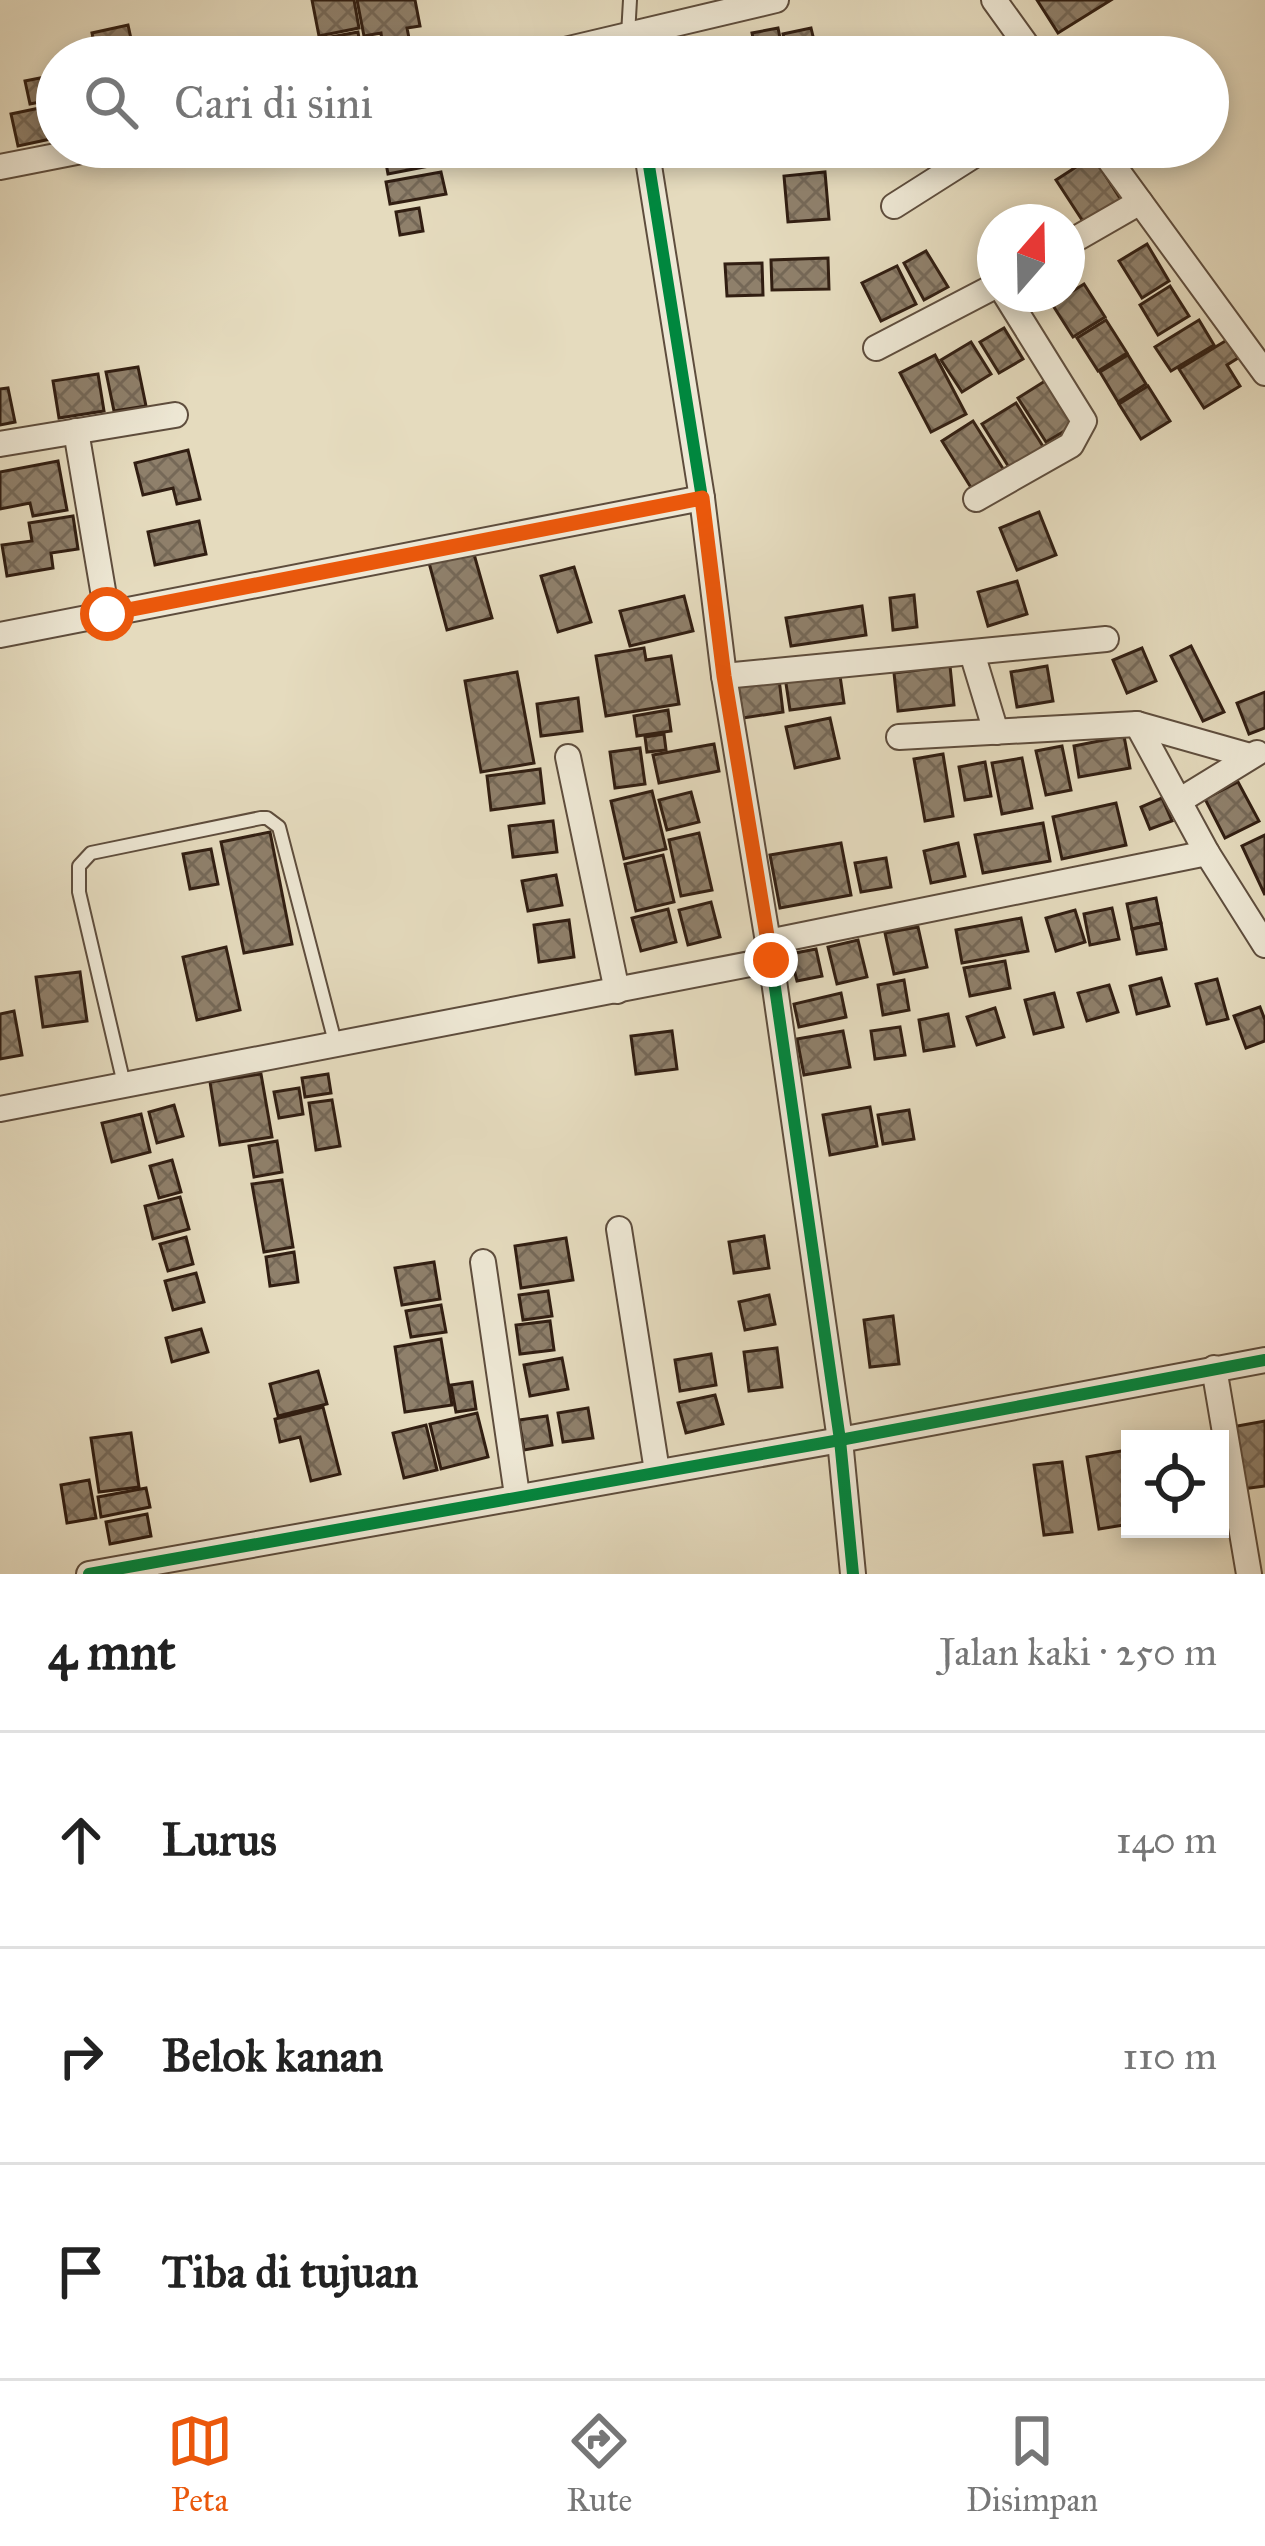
<!DOCTYPE html>
<html lang="id">
<head>
<meta charset="utf-8">
<style>
  :root { --surface:#fff; --page:#f6f6f6; --text:#222; --muted:#767676; --line:#e0e0e0; --accent:#ea580c }
  body { margin:0; font-family:"IM FELL Great Primer",serif; background:var(--page); color:var(--text) }
  .controls { position:absolute; right:36px; bottom:36px; display:grid; overflow:hidden; border-radius:0px; box-shadow:0 6px 18px #0003 }
  .controls button { width:108px; height:108px; display:grid; place-items:center; padding:0; border:0; border-bottom:3px solid var(--line); background:var(--surface); color:var(--text); font:60px sans-serif }
  .compass { position:absolute; left:977px; top:204px; width:108px; height:108px; border-radius:50%; background:var(--surface); box-shadow:0 6px 18px #0003; rotate:20deg }
  .stop { position:absolute; width:36px; height:36px; margin:-27px; border:9px solid #ea580c; border-radius:50%; background:#fff }
  .stop.end { background:#ea580c; border-color:#fff; box-shadow:0 3px 12px #0008 }
  .list { margin:0; padding:0; list-style:none }
  h2 { display:flex; justify-content:space-between; align-items:center; height:156px; margin:0; padding:0 48px; font-size:51px }
  h2 small { font-size:39px; font-weight:400; color:var(--muted) }
  .list li { display:grid; grid-template-columns:78px 1fr auto; gap:36px; align-items:center; box-sizing:border-box; height:216px; padding:0 48px; border-top:3px solid var(--line) }
  .list b { display:block; font-size:45px; white-space:nowrap }
  .list em { font-size:39px; font-style:normal; color:var(--muted) }
  .icon { flex:none; width:66px; height:66px; fill:none; stroke:currentColor; stroke-width:2; stroke-linecap:round; stroke-linejoin:round }
  .map { position:relative; flex:none; width:1265px; height:1574px; overflow:hidden }
  .search { position:absolute; background:var(--surface); box-shadow:0 6px 18px #0003; left:36px; right:36px; top:36px; height:132px; display:flex; align-items:center; gap:30px; box-sizing:border-box; padding:0 42px; border-radius:66px; color:var(--muted); font-size:45px }
  .sheet { height:804px; background:var(--surface) }
  nav { display:flex; justify-content:space-around; align-items:center; box-sizing:border-box; height:168px; border-top:3px solid var(--line); background:var(--surface); font-size:33px; color:var(--muted) }
  nav a { display:grid; justify-items:center; gap:6px }
  nav .on { color:var(--accent) }
  .map>svg:first-child { display:block }
  .building { fill:url(#building-cross-hatch); stroke:#311e12; stroke-width:3 }
  .lines { fill:none; stroke-linecap:round; stroke-linejoin:round }
  .lane-casing { stroke:#5e4d3d; stroke-width:16 }
  .street-casing { stroke:#5e4d3d; stroke-width:28 }
  .lane { stroke:#eee8d5; stroke-width:12 }
  .street { stroke:#eee8d5; stroke-width:24 }
  .cycleway-casing { stroke:#eee8d5; stroke-width:20 }
  .cycleway { stroke:#00873e; stroke-width:12 }
  .route { stroke:#ea580c; stroke-width:15 }
</style>
</head>
<body>
<div class="map">
<svg width="1265" height="1574" viewBox="0 0 1265 1574">
  <defs>
    <pattern id="building-cross-hatch" width="8" height="8" patternUnits="userSpaceOnUse" patternTransform="scale(3)"><rect width="8" height="8" fill="#8f806b"/><path d="M0 0l8 8M0 8l8-8" fill="none" stroke="#756857"/></pattern>
  </defs>
  <rect width="100%" height="100%" fill="#e5dbbe"/>
  <filter id="stains"><feTurbulence type="fractalNoise" baseFrequency=".00167" numOctaves="4"/><feColorMatrix values="0 0 0 0 .2 0 0 0 0 .09 0 0 0 0 .02 0 0 0 .5 -.17"/></filter>
  <radialGradient id="worn" r=".72"><stop offset=".6" stop-color="#630" stop-opacity="0"/><stop offset="1" stop-color="#630" stop-opacity=".3"/></radialGradient>
  <g class="building">
    <path d="M 312,0 L 354,0 L 359,28 L 319,36 Z"/>
    <path d="M 357,0 L 415,0 L 420,26 L 407,28 L 410,43 L 383,48 L 381,33 L 364,36 Z"/>
    <path d="M 1037,0 L 1111,0 L 1058,33 Z"/>
    <path d="M 128,25 L 135,57 L 97,57 L 92,33 Z"/>
    <path d="M 778,28 L 784,57 L 757,57 L 752,33 Z"/>
    <path d="M 811,28 L 818,57 L 788,57 L 783,34 Z"/>
    <path d="M 358,32 L 362,57 L 324,57 L 320,39 Z"/>
    <path d="M 186,39 L 190,57 L 156,57 L 154,45 Z"/>
    <path d="M 50,76 L 55,99 L 30,104 L 25,81 Z"/>
    <path d="M 49,106 L 55,138 L 18,146 L 11,114 Z"/>
    <path d="M 383,147 L 425,147 L 429,166 L 388,174 Z"/>
    <path d="M 503,147 L 505,161 L 479,166 L 476,152 Z"/>
    <path d="M 524,147 L 557,147 L 558,155 L 525,158 Z"/>
    <path d="M 581,147 L 619,147 L 618,164 L 580,162 Z"/>
    <path d="M 1093,156 L 1123,203 L 1086,226 L 1056,180 Z"/>
    <path d="M 441,172 L 446,194 L 390,204 L 386,182 Z"/>
    <path d="M 825,172 L 829,219 L 788,222 L 784,176 Z"/>
    <path d="M 419,208 L 423,231 L 400,235 L 396,212 Z"/>
    <path d="M 1147,244 L 1169,281 L 1142,298 L 1119,261 Z"/>
    <path d="M 926,251 L 948,287 L 924,300 L 904,263 Z"/>
    <path d="M 828,258 L 829,289 L 772,290 L 771,260 Z"/>
    <path d="M 762,263 L 763,295 L 727,296 L 725,264 Z"/>
    <path d="M 897,266 L 916,304 L 881,321 L 862,283 Z"/>
    <path d="M 1084,284 L 1105,317 L 1073,337 L 1052,304 Z"/>
    <path d="M 1170,286 L 1189,316 L 1158,335 L 1140,305 Z"/>
    <path d="M 1106,320 L 1127,353 L 1098,371 L 1077,338 Z"/>
    <path d="M 1199,320 L 1214,345 L 1171,371 L 1155,347 Z"/>
    <path d="M 1004,328 L 1023,359 L 999,373 L 980,342 Z"/>
    <path d="M 1227,340 L 1238,358 L 1227,365 L 1240,386 L 1204,408 L 1179,369 Z"/>
    <path d="M 971,342 L 991,374 L 962,392 L 941,360 Z"/>
    <path d="M 935,355 L 966,414 L 931,432 L 900,373 Z"/>
    <path d="M 1128,355 L 1146,384 L 1118,402 L 1100,372 Z"/>
    <path d="M 138,367 L 146,406 L 114,411 L 106,372 Z"/>
    <path d="M 98,374 L 104,411 L 59,418 L 53,381 Z"/>
    <path d="M 1045,381 L 1073,426 L 1046,442 L 1018,398 Z"/>
    <path d="M 1148,386 L 1170,421 L 1141,439 L 1119,404 Z"/>
    <path d="M 8,388 L 15,422 L 0,425 L 0,389 Z"/>
    <path d="M 1016,403 L 1044,448 L 1010,469 L 982,424 Z"/>
    <path d="M 973,421 L 1007,475 L 975,494 L 942,441 Z"/>
    <path d="M 188,450 L 200,499 L 177,504 L 173,488 L 143,495 L 135,463 Z"/>
    <path d="M 58,461 L 67,510 L 33,516 L 30,503 L 0,509 L 0,472 Z"/>
    <path d="M 1039,512 L 1056,555 L 1017,570 L 1000,528 Z"/>
    <path d="M 73,516 L 78,549 L 51,553 L 53,568 L 7,576 L 2,545 L 32,541 L 29,523 Z"/>
    <path d="M 199,521 L 206,554 L 155,565 L 148,532 Z"/>
    <path d="M 472,547 L 492,618 L 447,630 L 428,559 Z"/>
    <path d="M 574,567 L 591,622 L 558,632 L 541,576 Z"/>
    <path d="M 1017,581 L 1027,614 L 988,626 L 978,592 Z"/>
    <path d="M 914,595 L 917,627 L 893,630 L 890,598 Z"/>
    <path d="M 684,596 L 693,631 L 630,646 L 620,611 Z"/>
    <path d="M 862,606 L 866,635 L 791,646 L 786,618 Z"/>
    <path d="M 1191,646 L 1224,712 L 1203,721 L 1171,656 Z"/>
    <path d="M 644,648 L 646,660 L 671,656 L 679,704 L 606,716 L 596,656 Z"/>
    <path d="M 1142,648 L 1156,681 L 1127,693 L 1113,660 Z"/>
    <path d="M 950,666 L 954,705 L 898,711 L 894,673 Z"/>
    <path d="M 1047,666 L 1053,701 L 1017,707 L 1011,672 Z"/>
    <path d="M 839,669 L 844,703 L 790,710 L 785,677 Z"/>
    <path d="M 517,672 L 534,763 L 481,772 L 465,681 Z"/>
    <path d="M 779,679 L 783,712 L 743,718 L 738,685 Z"/>
    <path d="M 1265,692 L 1265,728 L 1249,734 L 1237,703 Z"/>
    <path d="M 578,698 L 582,731 L 541,736 L 537,704 Z"/>
    <path d="M 668,710 L 671,731 L 637,736 L 634,716 Z"/>
    <path d="M 830,718 L 839,758 L 795,768 L 786,727 Z"/>
    <path d="M 664,734 L 666,750 L 647,752 L 645,737 Z"/>
    <path d="M 1124,736 L 1130,768 L 1079,777 L 1074,746 Z"/>
    <path d="M 714,744 L 719,771 L 659,783 L 653,755 Z"/>
    <path d="M 1062,746 L 1071,790 L 1046,795 L 1036,751 Z"/>
    <path d="M 640,748 L 645,784 L 615,788 L 610,752 Z"/>
    <path d="M 943,754 L 953,816 L 925,821 L 914,759 Z"/>
    <path d="M 1022,758 L 1032,808 L 1002,814 L 992,763 Z"/>
    <path d="M 985,762 L 991,796 L 965,800 L 959,767 Z"/>
    <path d="M 540,769 L 544,803 L 491,810 L 487,776 Z"/>
    <path d="M 1238,782 L 1259,821 L 1225,838 L 1205,799 Z"/>
    <path d="M 652,791 L 666,849 L 624,859 L 611,801 Z"/>
    <path d="M 691,792 L 699,822 L 667,830 L 659,800 Z"/>
    <path d="M 1162,798 L 1172,821 L 1150,829 L 1141,807 Z"/>
    <path d="M 1116,803 L 1126,845 L 1062,859 L 1053,817 Z"/>
    <path d="M 553,821 L 557,852 L 513,857 L 509,826 Z"/>
    <path d="M 1043,823 L 1050,861 L 983,873 L 975,835 Z"/>
    <path d="M 270,832 L 292,944 L 244,953 L 221,842 Z"/>
    <path d="M 699,833 L 712,890 L 681,896 L 669,840 Z"/>
    <path d="M 1265,835 L 1265,895 L 1242,846 Z"/>
    <path d="M 841,843 L 851,895 L 780,908 L 770,855 Z"/>
    <path d="M 958,843 L 965,876 L 931,883 L 924,851 Z"/>
    <path d="M 211,849 L 218,884 L 190,889 L 183,854 Z"/>
    <path d="M 663,855 L 674,902 L 636,911 L 625,864 Z"/>
    <path d="M 886,858 L 891,887 L 861,892 L 855,863 Z"/>
    <path d="M 556,875 L 562,905 L 528,911 L 522,881 Z"/>
    <path d="M 1156,898 L 1161,923 L 1132,929 L 1127,904 Z"/>
    <path d="M 711,902 L 720,937 L 688,945 L 679,910 Z"/>
    <path d="M 1112,908 L 1119,939 L 1090,945 L 1084,914 Z"/>
    <path d="M 668,909 L 676,942 L 641,951 L 632,918 Z"/>
    <path d="M 1075,910 L 1085,942 L 1056,951 L 1046,918 Z"/>
    <path d="M 1021,918 L 1028,951 L 962,963 L 956,930 Z"/>
    <path d="M 569,920 L 574,957 L 539,962 L 534,925 Z"/>
    <path d="M 1161,923 L 1166,949 L 1137,954 L 1132,929 Z"/>
    <path d="M 918,927 L 927,967 L 894,974 L 885,933 Z"/>
    <path d="M 858,940 L 867,977 L 837,984 L 828,947 Z"/>
    <path d="M 226,947 L 240,1010 L 197,1020 L 183,957 Z"/>
    <path d="M 816,949 L 822,976 L 797,981 L 790,954 Z"/>
    <path d="M 1005,961 L 1010,988 L 970,996 L 964,968 Z"/>
    <path d="M 80,972 L 87,1021 L 43,1027 L 36,977 Z"/>
    <path d="M 1161,978 L 1169,1006 L 1137,1014 L 1130,986 Z"/>
    <path d="M 1217,979 L 1228,1019 L 1207,1024 L 1196,984 Z"/>
    <path d="M 904,980 L 909,1010 L 883,1015 L 878,985 Z"/>
    <path d="M 1109,985 L 1118,1012 L 1087,1021 L 1078,993 Z"/>
    <path d="M 841,993 L 846,1017 L 799,1027 L 794,1004 Z"/>
    <path d="M 1054,993 L 1063,1027 L 1034,1034 L 1025,1000 Z"/>
    <path d="M 1260,1007 L 1265,1020 L 1265,1041 L 1246,1048 L 1234,1016 Z"/>
    <path d="M 995,1008 L 1004,1037 L 977,1045 L 967,1017 Z"/>
    <path d="M 14,1011 L 22,1055 L 0,1059 L 0,1014 Z"/>
    <path d="M 948,1014 L 954,1046 L 924,1051 L 919,1020 Z"/>
    <path d="M 900,1027 L 905,1055 L 875,1059 L 871,1031 Z"/>
    <path d="M 672,1031 L 677,1069 L 636,1074 L 631,1036 Z"/>
    <path d="M 843,1031 L 850,1067 L 804,1075 L 797,1039 Z"/>
    <path d="M 261,1074 L 272,1137 L 220,1145 L 210,1082 Z"/>
    <path d="M 328,1074 L 331,1093 L 305,1097 L 302,1078 Z"/>
    <path d="M 299,1088 L 303,1114 L 279,1118 L 274,1092 Z"/>
    <path d="M 332,1100 L 340,1146 L 316,1150 L 309,1103 Z"/>
    <path d="M 174,1105 L 183,1136 L 157,1143 L 149,1112 Z"/>
    <path d="M 870,1107 L 877,1146 L 830,1155 L 823,1115 Z"/>
    <path d="M 909,1110 L 914,1139 L 883,1144 L 878,1115 Z"/>
    <path d="M 141,1114 L 150,1152 L 112,1162 L 102,1123 Z"/>
    <path d="M 277,1141 L 282,1172 L 254,1177 L 249,1146 Z"/>
    <path d="M 172,1160 L 181,1192 L 159,1198 L 150,1166 Z"/>
    <path d="M 282,1180 L 293,1247 L 264,1252 L 252,1184 Z"/>
    <path d="M 180,1197 L 189,1229 L 153,1239 L 145,1206 Z"/>
    <path d="M 764,1236 L 769,1268 L 734,1273 L 729,1242 Z"/>
    <path d="M 186,1237 L 193,1264 L 168,1271 L 160,1244 Z"/>
    <path d="M 566,1238 L 573,1280 L 521,1288 L 515,1246 Z"/>
    <path d="M 294,1252 L 298,1282 L 270,1286 L 266,1257 Z"/>
    <path d="M 434,1262 L 440,1299 L 402,1305 L 395,1268 Z"/>
    <path d="M 196,1273 L 204,1302 L 173,1310 L 165,1281 Z"/>
    <path d="M 548,1291 L 552,1316 L 523,1320 L 519,1295 Z"/>
    <path d="M 769,1295 L 775,1324 L 745,1330 L 739,1302 Z"/>
    <path d="M 441,1305 L 446,1332 L 411,1337 L 406,1311 Z"/>
    <path d="M 893,1316 L 899,1364 L 870,1367 L 864,1320 Z"/>
    <path d="M 550,1321 L 554,1350 L 520,1354 L 516,1325 Z"/>
    <path d="M 201,1329 L 208,1352 L 172,1362 L 166,1338 Z"/>
    <path d="M 441,1339 L 452,1405 L 405,1412 L 395,1347 Z"/>
    <path d="M 777,1348 L 782,1387 L 749,1391 L 744,1352 Z"/>
    <path d="M 711,1354 L 716,1385 L 680,1391 L 675,1360 Z"/>
    <path d="M 562,1358 L 568,1389 L 530,1396 L 524,1365 Z"/>
    <path d="M 318,1371 L 327,1404 L 278,1416 L 270,1384 Z"/>
    <path d="M 472,1382 L 476,1409 L 456,1412 L 451,1385 Z"/>
    <path d="M 715,1395 L 723,1424 L 686,1433 L 678,1403 Z"/>
    <path d="M 323,1407 L 340,1474 L 311,1481 L 300,1437 L 280,1442 L 275,1419 Z"/>
    <path d="M 588,1408 L 593,1438 L 563,1442 L 558,1413 Z"/>
    <path d="M 477,1413 L 488,1457 L 441,1469 L 430,1424 Z"/>
    <path d="M 547,1416 L 552,1445 L 524,1450 L 519,1420 Z"/>
    <path d="M 1265,1421 L 1265,1486 L 1242,1489 L 1232,1427 Z"/>
    <path d="M 426,1425 L 437,1470 L 404,1478 L 393,1433 Z"/>
    <path d="M 131,1433 L 139,1487 L 99,1492 L 91,1438 Z"/>
    <path d="M 1127,1450 L 1130,1524 L 1099,1529 L 1087,1457 Z"/>
    <path d="M 1062,1462 L 1072,1532 L 1044,1535 L 1034,1465 Z"/>
    <path d="M 89,1480 L 96,1518 L 67,1523 L 61,1485 Z"/>
    <path d="M 146,1488 L 150,1507 L 101,1517 L 98,1497 Z"/>
    <path d="M 147,1514 L 151,1536 L 110,1544 L 106,1522 Z"/>
  </g>
  <g class="lines">
    <defs>
      <g id="lane">
        <path d="M 628,35 L 630,0"/>
        <path d="M 124,1084 L 79,892 L 79,866 L 91,853 L 261,818 L 267,818 L 279,827 L 336,1046"/>
      </g>
      <g id="street">
        <path d="M 994,0 L 1035,57"/>
        <path d="M 535,57 L 776,0"/>
        <path d="M 646,147 L 702,498 L 724,676 L 771,960 L 840,1440 L 853,1574"/>
        <path d="M 1100,147 L 1265,373"/>
        <path d="M 0,167 L 102,147"/>
        <path d="M 894,206 L 987,147"/>
        <path d="M 1067,244 L 1140,202"/>
        <path d="M 876,348 L 995,286"/>
        <path d="M 76,431 L 107,614"/>
        <path d="M 0,444 L 175,415"/>
        <path d="M 976,499 L 1071,445 L 1084,421 L 1005,294"/>
        <path d="M 0,635 L 702,498"/>
        <path d="M 972,653 L 996,732"/>
        <path d="M 724,676 L 1106,639"/>
        <path d="M 1137,724 L 1207,853 L 1265,945"/>
        <path d="M 899,737 L 1137,724 L 1250,756"/>
        <path d="M 568,757 L 617,991"/>
        <path d="M 1179,801 L 1257,753"/>
        <path d="M 768,942 L 1207,853"/>
        <path d="M 0,1109 L 771,960"/>
        <path d="M 619,1229 L 657,1471"/>
        <path d="M 483,1262 L 517,1495"/>
        <path d="M 1214,1368 L 1249,1574"/>
        <path d="M 89,1574 L 840,1440 L 1265,1360"/>
      </g>
    </defs>
    <use href="#lane" class="lane-casing"/>
    <use href="#street" class="street-casing"/>
    <use href="#lane" class="lane"/>
    <use href="#street" class="street"/>
    <defs>
      <g id="cycleway">
        <path d="M 646,147 L 702,498 L 724,676 L 771,960 L 840,1440 L 853,1574"/>
        <path d="M 89,1574 L 840,1440 L 1265,1360"/>
      </g>
    </defs>
    <use href="#cycleway" class="cycleway-casing"/>
    <use href="#cycleway" class="cycleway"/>
  </g>
  <g class="lines">
    <path class="route" d="M 107,614 L 702,498 L 724,676 L 771,960"/>
  </g>
  <rect width="100%" height="100%" filter="url(#stains)"/>
  <rect width="100%" height="100%" fill="url(#worn)"/>
</svg>
<div class="controls">
<button><svg class="icon" aria-label="locate" viewBox="0 0 24 24"><circle cx="12" cy="12" r="6"/><path d="M12 2v4M12 18v4M2 12h4M18 12h4"/></svg></button>
</div>
<svg class="compass" viewBox="-18 -18 36 36"><path d="M0-13l5 13h-10z" fill="#e53935"/><path d="M0 13l5-13h-10z" fill="#767676"/></svg>
<div class="stop" style="left:107px;top:614px"></div>
<div class="stop end" style="left:771px;top:960px"></div>
<div class="search"><svg class="icon" aria-label="search" viewBox="0 0 24 24"><circle cx="10" cy="10" r="6"/><path d="M15 15l6 6"/></svg>Cari di sini</div>
</div>
<section class="sheet">
<h2>4 mnt<small>Jalan kaki · 250 m</small></h2>
<ul class="list">
<li><svg class="icon" aria-label="ahead" viewBox="0 0 24 24"><path d="M12 20V5M6 11l6-6 6 6"/></svg><div><b>Lurus</b></div><em>140 m</em></li>
<li><svg class="icon" aria-label="right" viewBox="0 0 24 24"><path d="M7 20v-9h11M14 6l5 5-5 5"/></svg><div><b>Belok kanan</b></div><em>110 m</em></li>
<li><svg class="icon" aria-label="arrive" viewBox="0 0 24 24"><path d="M6 21V4h12l-3 4 3 4H6"/></svg><div><b>Tiba di tujuan</b></div></li>
</ul>
</section>
<nav>
<a class="on"><svg class="icon" aria-label="map" viewBox="0 0 24 24"><path d="M3 6l6-2 6 2 6-2v14l-6 2-6-2-6 2zM9 4v14M15 6v14"/></svg>Peta</a>
<a><svg class="icon" aria-label="directions" viewBox="0 0 24 24"><path d="M12 3l9 9-9 9-9-9zM9 14v-3h6M13 9l2 2-2 2"/></svg>Rute</a>
<a><svg class="icon" aria-label="saved" viewBox="0 0 24 24"><path d="M7 4h10v16l-5-4-5 4z"/></svg>Disimpan</a>
</nav>
</body>
</html>
